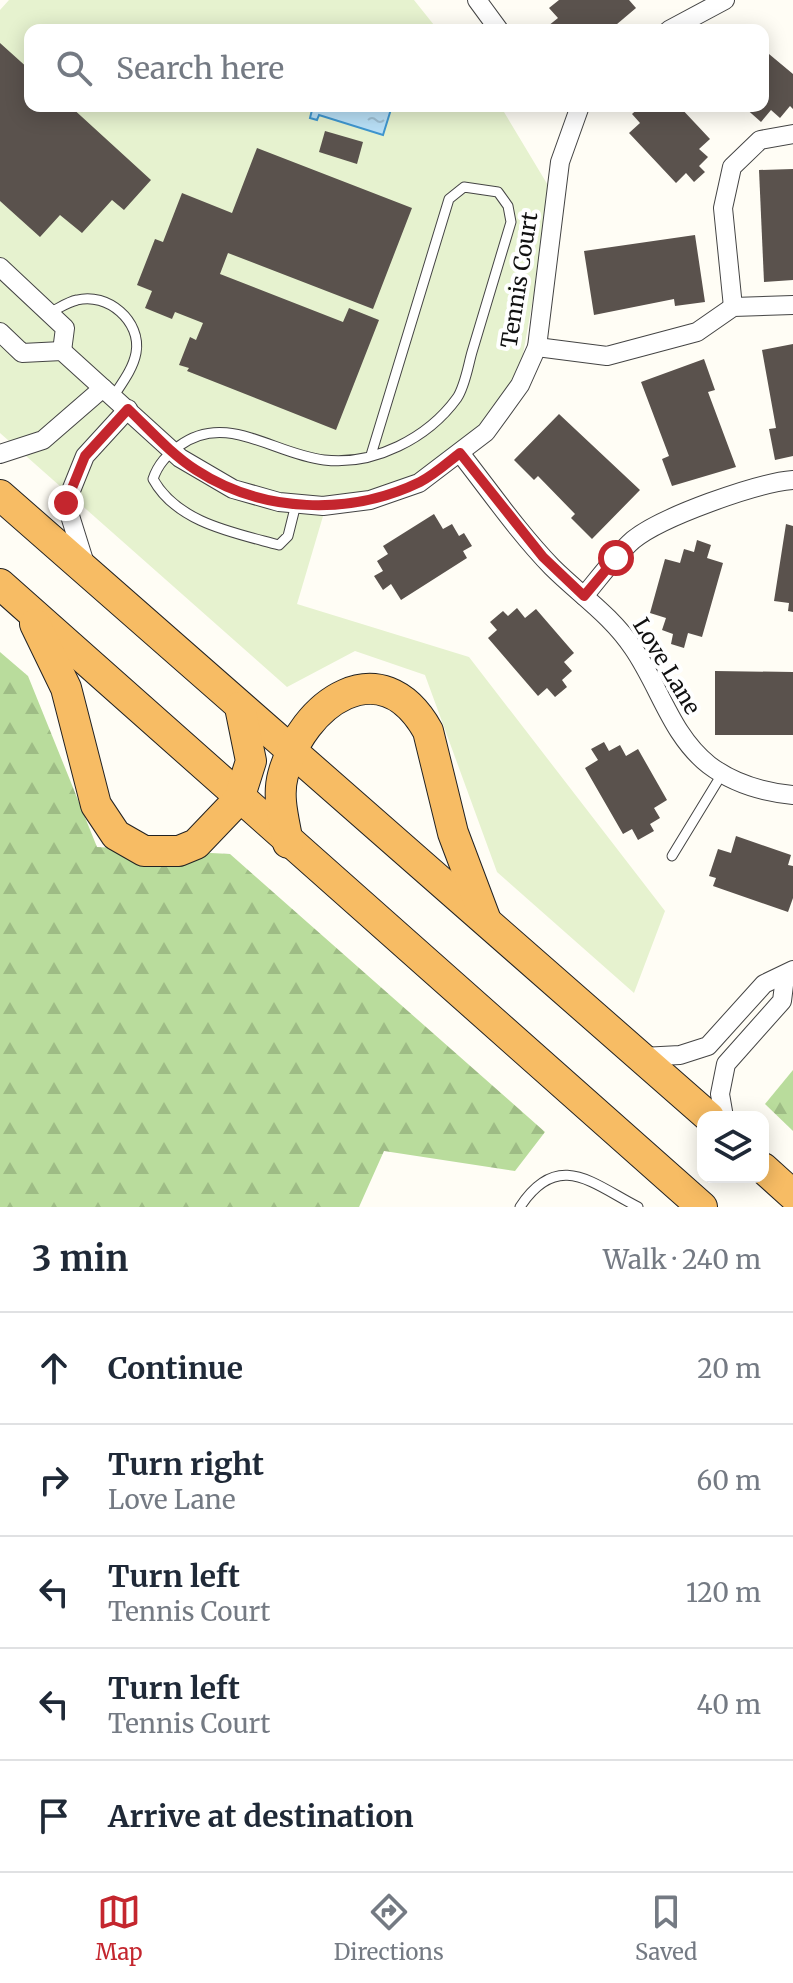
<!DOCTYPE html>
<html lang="en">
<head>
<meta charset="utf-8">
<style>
  :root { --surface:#fff; --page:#f2f2f3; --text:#1f2937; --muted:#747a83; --line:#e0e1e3; --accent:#c4262e }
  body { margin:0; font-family:Merriweather,serif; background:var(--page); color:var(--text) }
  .controls { position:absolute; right:24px; bottom:24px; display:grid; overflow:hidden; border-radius:16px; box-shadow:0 4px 20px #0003 }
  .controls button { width:72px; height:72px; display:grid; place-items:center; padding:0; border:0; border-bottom:2px solid var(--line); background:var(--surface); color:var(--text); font:40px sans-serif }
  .stop { position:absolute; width:24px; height:24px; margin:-18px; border:6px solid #c4262e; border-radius:50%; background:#fff }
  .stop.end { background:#c4262e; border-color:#fff; box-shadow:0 2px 8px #0008 }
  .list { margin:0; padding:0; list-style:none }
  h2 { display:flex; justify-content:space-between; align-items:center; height:104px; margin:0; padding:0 32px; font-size:34px }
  h2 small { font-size:26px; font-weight:400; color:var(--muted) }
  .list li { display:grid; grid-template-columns:52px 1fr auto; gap:24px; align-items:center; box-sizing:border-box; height:112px; padding:0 32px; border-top:2px solid var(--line) }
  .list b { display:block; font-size:30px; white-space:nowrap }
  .list p { margin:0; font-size:26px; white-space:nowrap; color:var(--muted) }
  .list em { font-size:26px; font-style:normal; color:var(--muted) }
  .icon { flex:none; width:44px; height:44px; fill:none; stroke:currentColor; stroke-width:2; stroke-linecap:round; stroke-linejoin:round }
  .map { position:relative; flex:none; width:793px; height:1207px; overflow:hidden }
  .search { position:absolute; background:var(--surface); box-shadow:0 4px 20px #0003; left:24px; right:24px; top:24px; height:88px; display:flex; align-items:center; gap:20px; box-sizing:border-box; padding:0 28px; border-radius:16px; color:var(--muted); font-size:30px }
  .sheet { height:664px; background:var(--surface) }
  nav { display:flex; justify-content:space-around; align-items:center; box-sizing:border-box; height:112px; border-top:2px solid var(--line); background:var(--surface); font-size:22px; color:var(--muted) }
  nav a { display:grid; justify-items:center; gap:4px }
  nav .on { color:var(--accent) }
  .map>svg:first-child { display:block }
  .forest { fill:url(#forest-firs) }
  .pitch { fill:#e6f2cf }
  .water { fill:url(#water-ripples); stroke:#3f96cf; stroke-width:2 }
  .building { fill:#5a524d }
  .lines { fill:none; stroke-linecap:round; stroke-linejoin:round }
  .service-casing { stroke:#444; stroke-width:11 }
  .minor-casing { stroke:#444; stroke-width:20 }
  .trunk-casing { stroke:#222; stroke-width:32 }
  .service { stroke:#fff; stroke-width:9 }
  .minor { stroke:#fff; stroke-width:18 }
  .trunk { stroke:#f7bc64; stroke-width:30 }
  .route { stroke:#c4262e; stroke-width:10 }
  .labels { text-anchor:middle; stroke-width:8; stroke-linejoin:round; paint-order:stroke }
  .street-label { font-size:22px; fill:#111; stroke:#fff }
</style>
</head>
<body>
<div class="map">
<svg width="793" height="1207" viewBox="0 0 793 1207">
  <defs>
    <pattern id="forest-firs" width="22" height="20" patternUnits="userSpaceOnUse" patternTransform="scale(2)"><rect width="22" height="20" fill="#b9dc9c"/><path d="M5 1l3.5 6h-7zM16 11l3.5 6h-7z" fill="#9ebc85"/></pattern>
    <pattern id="water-ripples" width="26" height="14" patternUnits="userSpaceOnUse" patternTransform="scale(2)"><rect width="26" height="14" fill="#b9e0f7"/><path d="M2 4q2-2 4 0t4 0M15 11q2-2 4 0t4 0" fill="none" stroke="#9ebfd3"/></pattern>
  </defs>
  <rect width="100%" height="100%" fill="#fffdf5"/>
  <g class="forest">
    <path d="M 0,652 L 28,676 L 97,847 L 230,854 L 545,1132 L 515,1171 L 384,1151 L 359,1207 L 0,1207 Z"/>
    <path d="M 793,1070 L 793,1131 L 765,1104 Z"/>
  </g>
  <path class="pitch" d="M 9,0 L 414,0 L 438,30 L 30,30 L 30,106 L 501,107 L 552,192 L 517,388 L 464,459 L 326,506 L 297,604 L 469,657 L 665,911 L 634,993 L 497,872 L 425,675 L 355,651 L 287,687 L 0,433 L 0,10 Z"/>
  <path class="water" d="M 313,106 L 392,106 L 383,135 L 319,115 L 317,120 L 310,118 Z"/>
  <g class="building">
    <path d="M 559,0 L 629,0 L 636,8 L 610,30 L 552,30 L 548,26 L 558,18 L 549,8 Z"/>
    <path d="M 0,43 L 30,70 L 30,106 L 70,106 L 151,180 L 124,210 L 112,200 L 82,233 L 60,215 L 40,237 L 0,201 Z"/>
    <path d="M 763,49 L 793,74 L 793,109 L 790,106 L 780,118 L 771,110 L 761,122 L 743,106 L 763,106 Z"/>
    <path d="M 641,106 L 679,106 L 710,139 L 699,149 L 708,157 L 699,166 L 705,172 L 694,182 L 686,173 L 676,183 L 629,133 L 640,123 L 632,114 Z"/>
    <path d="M 325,131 L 363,142 L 357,164 L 319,152 Z"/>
    <path d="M 257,148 L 412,208 L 373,309 L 228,253 L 220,274 L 343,322 L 349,308 L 379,320 L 336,430 L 187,371 L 189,368 L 179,365 L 190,337 L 196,340 L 203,323 L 175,312 L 172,319 L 145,308 L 152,291 L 137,285 L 155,239 L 163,242 L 182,193 L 232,213 Z"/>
    <path d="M 793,169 L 793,280 L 764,282 L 759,170 Z"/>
    <path d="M 695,235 L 705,302 L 675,306 L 674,299 L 594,315 L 584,251 Z"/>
    <path d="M 793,344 L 793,456 L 775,460 L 769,429 L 776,428 L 762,350 Z"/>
    <path d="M 704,359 L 715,390 L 708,392 L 736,467 L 672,486 L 662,459 L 669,456 L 641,382 Z"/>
    <path d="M 559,414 L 640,490 L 592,539 L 571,518 L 575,514 L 538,476 L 534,480 L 514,460 Z"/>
    <path d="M 434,514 L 443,529 L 452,524 L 459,536 L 464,533 L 472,546 L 463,551 L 467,558 L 401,600 L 391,584 L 383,590 L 374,576 L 383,571 L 377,561 L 388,554 L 383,546 Z"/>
    <path d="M 786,524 L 793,526 L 793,612 L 788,611 L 789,603 L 774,601 Z"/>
    <path d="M 697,540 L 711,545 L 707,558 L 723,563 L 702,637 L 688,633 L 684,648 L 671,644 L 673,634 L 662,630 L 666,618 L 650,613 L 665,559 L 680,563 L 684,549 L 694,552 Z"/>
    <path d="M 517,608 L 525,618 L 536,609 L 574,653 L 564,662 L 572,671 L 562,680 L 567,687 L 555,697 L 547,688 L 538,696 L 488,638 L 497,630 L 490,622 L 503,611 L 508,616 Z"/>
    <path d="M 715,671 L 793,672 L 793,735 L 715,735 Z"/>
    <path d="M 604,742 L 609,751 L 620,745 L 626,756 L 638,749 L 667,800 L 654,808 L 660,818 L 650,824 L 654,831 L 638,840 L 632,829 L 623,834 L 585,768 L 598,760 L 591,749 Z"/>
    <path d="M 736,836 L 791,855 L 788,865 L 793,866 L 793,898 L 788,912 L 713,886 L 716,878 L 709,876 L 718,849 L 731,853 Z"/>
  </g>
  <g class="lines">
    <defs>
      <g id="service">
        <path d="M 49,313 C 58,309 67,302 77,300 C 107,292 142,321 136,353 C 133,369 122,383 113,397"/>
        <path d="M 296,504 L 288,536 L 279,545 C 235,533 177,523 153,479 C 158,464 167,455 179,446 C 226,411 273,454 324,460 C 374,466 428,438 457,398 C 465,386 468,366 472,352 C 485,309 498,265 511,222 L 508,206 L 498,192 L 464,187 L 449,199 L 371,455"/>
        <path d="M 672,856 L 722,774"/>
        <path d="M 520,1207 C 558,1149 593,1184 638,1207"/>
      </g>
      <g id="minor">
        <path d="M 477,0 L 499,30"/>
        <path d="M 669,30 L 725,0"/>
        <path d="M 0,267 L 65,328 L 62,351"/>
        <path d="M 733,307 L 723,208 L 732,167 L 760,140 L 793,134"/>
        <path d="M 0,332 L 22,353 L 62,351 L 180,458 L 233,489 L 279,502 L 323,506 L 370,500 L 419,483 L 486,432 L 520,385 L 537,347 L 560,162 L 580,106"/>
        <path d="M 537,347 L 607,356 L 697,332 L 733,307 L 793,305"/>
        <path d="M 460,453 C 490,491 518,532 552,567 C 579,594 611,615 633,648 C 660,687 671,735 709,765 C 734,784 762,792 793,795"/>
        <path d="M 0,454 L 43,440 L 103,388"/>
        <path d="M 86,567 L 66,503 L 85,456 L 128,409"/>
        <path d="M 584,596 C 600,577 615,556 633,540 C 661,517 756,483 793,480"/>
        <path d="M 642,1057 L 680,1055 L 708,1046 L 764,984 L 793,970"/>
        <path d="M 724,1117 L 720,1094 L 726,1064 L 782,1001 L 785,977"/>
      </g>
      <g id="trunk">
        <path d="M 0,495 L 709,1117"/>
        <path d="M 0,584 L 702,1207"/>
        <path d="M 35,624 L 66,688 L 96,805 L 116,835 L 144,851 L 179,851 L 196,844 L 239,799 L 251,761 L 240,707"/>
        <path d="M 288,843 C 284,820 277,797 283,775 C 302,703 381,647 428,731 L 453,833 L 485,918"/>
        <path d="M 763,1168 L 793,1195"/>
      </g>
    </defs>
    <use href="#service" class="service-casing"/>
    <use href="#minor" class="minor-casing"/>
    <use href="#trunk" class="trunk-casing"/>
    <use href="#service" class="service"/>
    <use href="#minor" class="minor"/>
    <use href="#trunk" class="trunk"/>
  </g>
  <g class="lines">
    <path class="route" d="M 66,503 L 85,456 L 128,409 C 150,430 171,454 196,470 C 262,513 350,516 420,482 C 434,475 447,463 460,453 L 543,557 L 584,596 L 616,558"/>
  </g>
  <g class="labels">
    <g class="street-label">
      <text transform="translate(519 280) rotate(-81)" y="8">Tennis Court</text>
      <text transform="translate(667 666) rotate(59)" y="8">Love Lane</text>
    </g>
  </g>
</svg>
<div class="controls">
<button><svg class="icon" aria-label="layers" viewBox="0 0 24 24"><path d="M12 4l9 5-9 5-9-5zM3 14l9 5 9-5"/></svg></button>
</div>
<div class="stop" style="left:616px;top:558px"></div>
<div class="stop end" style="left:66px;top:503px"></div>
<div class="search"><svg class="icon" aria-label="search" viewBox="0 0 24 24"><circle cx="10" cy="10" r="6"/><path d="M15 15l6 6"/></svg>Search here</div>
</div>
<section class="sheet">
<h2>3 min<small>Walk · 240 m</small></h2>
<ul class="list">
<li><svg class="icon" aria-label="ahead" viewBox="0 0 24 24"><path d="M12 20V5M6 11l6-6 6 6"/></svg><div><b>Continue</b></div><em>20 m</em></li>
<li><svg class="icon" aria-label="right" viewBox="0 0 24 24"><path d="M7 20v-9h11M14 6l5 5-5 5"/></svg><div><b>Turn right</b><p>Love Lane</p></div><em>60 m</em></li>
<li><svg class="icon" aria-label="left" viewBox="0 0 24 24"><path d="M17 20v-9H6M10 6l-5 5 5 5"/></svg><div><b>Turn left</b><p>Tennis Court</p></div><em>120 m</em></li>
<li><svg class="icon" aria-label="left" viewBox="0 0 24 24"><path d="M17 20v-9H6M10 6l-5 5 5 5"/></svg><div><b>Turn left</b><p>Tennis Court</p></div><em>40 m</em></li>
<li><svg class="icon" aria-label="arrive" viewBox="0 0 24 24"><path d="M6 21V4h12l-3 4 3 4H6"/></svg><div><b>Arrive at destination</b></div></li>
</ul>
</section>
<nav>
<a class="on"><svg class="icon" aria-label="map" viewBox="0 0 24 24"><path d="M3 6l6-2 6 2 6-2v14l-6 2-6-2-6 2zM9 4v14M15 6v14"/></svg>Map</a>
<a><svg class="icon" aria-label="directions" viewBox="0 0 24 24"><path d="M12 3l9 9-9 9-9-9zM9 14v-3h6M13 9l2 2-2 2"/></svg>Directions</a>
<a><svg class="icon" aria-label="saved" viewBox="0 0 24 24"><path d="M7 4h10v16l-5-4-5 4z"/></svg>Saved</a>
</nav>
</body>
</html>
